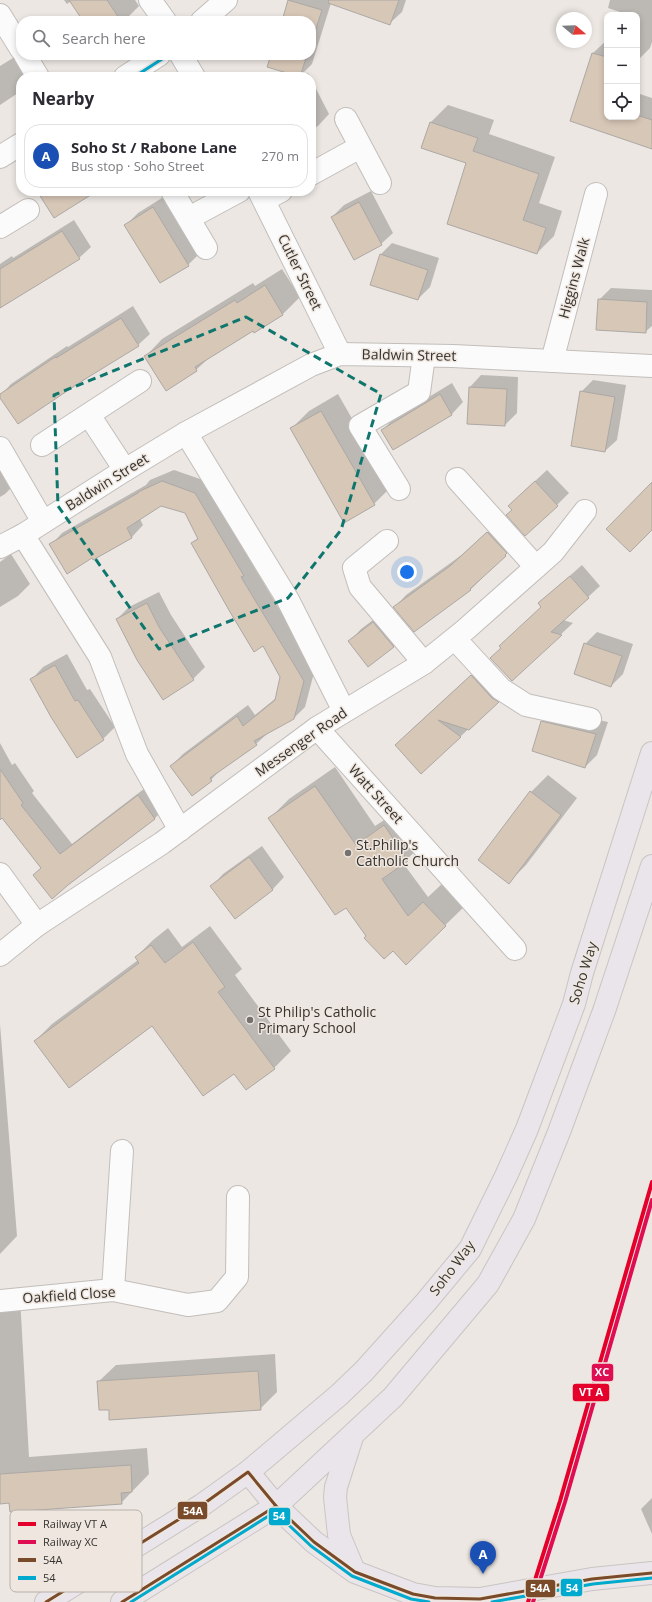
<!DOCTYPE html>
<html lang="en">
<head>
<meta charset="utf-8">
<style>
  :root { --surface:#fff; --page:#f7f7f7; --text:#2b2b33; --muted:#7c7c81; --line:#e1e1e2; --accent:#75716e }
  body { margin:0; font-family:"Open Sans",sans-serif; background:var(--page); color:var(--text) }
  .controls { position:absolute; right:12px; top:12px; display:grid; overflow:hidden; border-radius:8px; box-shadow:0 2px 6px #0003 }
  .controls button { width:36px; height:36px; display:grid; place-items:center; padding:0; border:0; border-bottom:1px solid var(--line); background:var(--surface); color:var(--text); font:20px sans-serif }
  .compass { position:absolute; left:556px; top:12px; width:36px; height:36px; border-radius:50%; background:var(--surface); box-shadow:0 2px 6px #0003; rotate:109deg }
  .you { position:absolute; left:407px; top:572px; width:14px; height:14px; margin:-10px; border:3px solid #fff; border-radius:50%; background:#1a73e8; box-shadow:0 0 0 6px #1a73e833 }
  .badge { display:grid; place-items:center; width:26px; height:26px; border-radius:50%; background:var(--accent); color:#fff; font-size:13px; font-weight:700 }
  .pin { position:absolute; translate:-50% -33px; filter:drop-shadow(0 1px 2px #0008) }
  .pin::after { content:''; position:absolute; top:21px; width:14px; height:12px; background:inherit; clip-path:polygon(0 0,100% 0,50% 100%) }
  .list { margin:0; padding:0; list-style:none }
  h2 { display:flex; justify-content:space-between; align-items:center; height:52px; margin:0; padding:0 16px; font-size:17px }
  h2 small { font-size:13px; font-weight:400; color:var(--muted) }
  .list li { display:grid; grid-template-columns:26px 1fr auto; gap:12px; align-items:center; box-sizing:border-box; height:64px; margin:0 8px 8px; padding:0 8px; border:1px solid var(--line); border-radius:16px }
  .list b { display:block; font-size:15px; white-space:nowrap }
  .list p { margin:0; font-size:13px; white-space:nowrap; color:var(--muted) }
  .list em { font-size:13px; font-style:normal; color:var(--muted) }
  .icon { flex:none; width:22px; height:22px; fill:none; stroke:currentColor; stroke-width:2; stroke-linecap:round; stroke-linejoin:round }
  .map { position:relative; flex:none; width:652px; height:1602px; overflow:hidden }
  .search { position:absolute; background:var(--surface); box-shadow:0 2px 6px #0003; left:16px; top:16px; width:300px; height:44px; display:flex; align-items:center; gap:10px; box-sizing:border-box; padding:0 14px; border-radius:16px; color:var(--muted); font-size:15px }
  .panel { position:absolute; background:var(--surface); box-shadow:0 2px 6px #0003; left:16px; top:72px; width:300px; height:124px; border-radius:16px }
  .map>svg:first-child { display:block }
  .shadow { fill:#0003 }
  .building { fill:#d7c7b7; stroke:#aca8a5 }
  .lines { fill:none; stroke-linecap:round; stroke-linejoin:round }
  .minor-casing { stroke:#c2bebb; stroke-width:24 }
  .major-casing { stroke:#c8c5c3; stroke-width:24 }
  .minor { stroke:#fcfbfb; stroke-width:22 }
  .major { stroke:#e9e5ea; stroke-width:22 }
  .bus-1-casing { stroke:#efe7df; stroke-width:6 }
  .bus-2-casing { stroke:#efe7df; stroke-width:6 }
  .bus-1 { stroke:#7a4b2a; stroke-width:3 }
  .bus-2 { stroke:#00a9ce; stroke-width:3 }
  .rail-1-casing { stroke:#efe7df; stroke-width:7 }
  .rail-2-casing { stroke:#efe7df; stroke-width:7 }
  .rail-1 { stroke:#e4002b; stroke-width:4 }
  .rail-2 { stroke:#df0d52; stroke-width:4 }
  .marked { fill:none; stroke:#0f766e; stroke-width:3; stroke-dasharray:8 5; stroke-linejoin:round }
  .poi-dot { fill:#75716e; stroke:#efe7df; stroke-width:1.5 }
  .labels { text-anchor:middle; stroke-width:3; stroke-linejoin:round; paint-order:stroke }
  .street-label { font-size:14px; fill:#35322f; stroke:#efe7df }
  .poi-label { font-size:14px; fill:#35322f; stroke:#efe7df; text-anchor:start }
  .key { fill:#efe7df; stroke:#b7b1aa; stroke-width:1 }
  .key-label { font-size:11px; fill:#35322f }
  .line-badge { stroke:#efe7df; stroke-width:1.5 }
  .badge-label { font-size:11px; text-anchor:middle; font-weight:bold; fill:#fff }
</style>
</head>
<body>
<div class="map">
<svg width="652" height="1602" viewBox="0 0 652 1602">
  <rect width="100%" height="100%" fill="#ece7e2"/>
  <g class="shadow">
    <path d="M 64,0 L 135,0 L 139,6 L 124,21 L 84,21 L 71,1 L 67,4 Z"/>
    <path d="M 290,0 L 406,0 L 402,12 L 390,23 L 331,3 L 312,64 L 300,76 L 272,55 L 311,55 L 311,21 L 283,21 Z"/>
    <path d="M 610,0 L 652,0 L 652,42 L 650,48 L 637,61 L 637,15 L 622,15 L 623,13 L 608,8 Z"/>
    <path d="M 607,40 L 607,117 L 637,117 L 637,93 L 652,98 L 652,147 L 572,121 L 593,53 Z"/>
    <path d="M 21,53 L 35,77 L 21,77 L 21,91 L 0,105 L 0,66 Z"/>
    <path d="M 308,73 L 310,77 L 300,77 Z"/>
    <path d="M 311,79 L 329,114 L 318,126 L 311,130 Z"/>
    <path d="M 448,105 L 494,120 L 489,134 L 555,157 L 539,203 L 562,211 L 554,236 L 537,253 L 467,162 L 422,147 L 431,122 Z"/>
    <path d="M 371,191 L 393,233 L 381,244 L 332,217 L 344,205 Z"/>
    <path d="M 165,196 L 200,253 L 188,265 L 126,225 L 138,213 Z"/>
    <path d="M 74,220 L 91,247 L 79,258 L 0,308 L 0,264 L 12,256 L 13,258 Z"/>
    <path d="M 392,243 L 439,258 L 430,287 L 418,299 L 380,255 Z"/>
    <path d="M 282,269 L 300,297 L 283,314 L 255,332 L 253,330 L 211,356 L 196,370 L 145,357 L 162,339 L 253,283 L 255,286 Z"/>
    <path d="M 611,288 L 652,290 L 652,326 L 645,332 L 599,300 Z"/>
    <path d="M 133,306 L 150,334 L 138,345 L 0,396 L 11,384 L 67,346 L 68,347 Z"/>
    <path d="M 481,375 L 518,377 L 517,413 L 505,425 L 470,387 Z"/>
    <path d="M 593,380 L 626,385 L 617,440 L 605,451 L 581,392 Z"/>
    <path d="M 452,383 L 463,402 L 452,414 L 394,449 L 383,430 L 394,418 Z"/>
    <path d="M 338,394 L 391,487 L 374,504 L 292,428 L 309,411 Z"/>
    <path d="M 0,447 L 22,477 L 5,494 L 0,497 Z"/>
    <path d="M 174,470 L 206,481 L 254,564 L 253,565 L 315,669 L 305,707 L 294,718 L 268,733 L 256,744 L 222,768 L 211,780 L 171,766 L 183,754 L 248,705 L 255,715 L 276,698 L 281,677 L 264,645 L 192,543 L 199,537 L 186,512 L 161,504 L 140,519 L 143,525 L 132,537 L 94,559 L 51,545 L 62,533 L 146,485 L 150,480 Z"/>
    <path d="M 547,470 L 569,493 L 557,505 L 521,494 Z"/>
    <path d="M 500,521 L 517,543 L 482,577 L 482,578 L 471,589 L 415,631 L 395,607 L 406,595 L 463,554 Z"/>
    <path d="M 11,554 L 30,584 L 18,596 L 0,607 L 0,562 Z"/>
    <path d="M 582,565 L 600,586 L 563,620 L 573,623 L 512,680 L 502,648 L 542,607 L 539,603 Z"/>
    <path d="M 159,592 L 171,615 L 205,667 L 193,679 L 117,619 L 129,607 Z"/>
    <path d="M 385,611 L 405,635 L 394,646 L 368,666 L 350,641 L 361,629 Z"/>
    <path d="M 597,632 L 633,644 L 623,674 L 611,686 L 585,644 Z"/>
    <path d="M 67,654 L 87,690 L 90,689 L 115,727 L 103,739 L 32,679 L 43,667 Z"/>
    <path d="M 489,659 L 509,681 L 515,685 L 460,737 L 413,728 Z"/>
    <path d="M 554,710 L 608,722 L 597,755 L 585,767 L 542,722 Z"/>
    <path d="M 0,743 L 12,765 L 15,763 L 34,791 L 32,793 L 72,844 L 149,785 L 166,807 L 155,818 L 68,884 L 41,868 L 2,817 L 0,817 Z"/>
    <path d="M 335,767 L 375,826 L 404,807 L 427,840 L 403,863 L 428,897 L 443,883 L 465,906 L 406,963 L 393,950 L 368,936 L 347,906 L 270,818 L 289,799 Z"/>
    <path d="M 548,775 L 577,798 L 526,865 L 509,882 L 531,792 Z"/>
    <path d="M 262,846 L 284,877 L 273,889 L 235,918 L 212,886 L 223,874 Z"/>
    <path d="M 210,926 L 242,969 L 235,975 L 291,1051 L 274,1068 L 234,1072 L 152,1025 L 35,1041 L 52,1024 L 138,960 L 136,957 L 153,940 L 168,928 L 182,947 Z"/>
    <path d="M 0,1024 L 17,1236 L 0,1254 Z"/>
    <path d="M 20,1297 L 29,1457 L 147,1448 L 149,1474 L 121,1503 L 0,1503 L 0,1298 Z"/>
    <path d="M 275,1354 L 277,1392 L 260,1409 L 110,1409 L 98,1382 L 116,1365 Z"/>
    <path d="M 652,1498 L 652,1534 L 641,1509 Z"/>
  </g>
  <g class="building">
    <path d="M 69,0 L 107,0 L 121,21 L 83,21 Z"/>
    <path d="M 288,0 L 322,10 L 311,44 L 311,21 L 282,21 Z"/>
    <path d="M 329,0 L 399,0 L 390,25 L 328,3 Z"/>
    <path d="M 592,53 L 607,57 L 607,117 L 637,117 L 637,115 L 652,120 L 652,149 L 570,121 Z"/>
    <path d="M 271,55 L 307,55 L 300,77 L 267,67 Z"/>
    <path d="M 430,122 L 478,138 L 473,151 L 539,174 L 523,220 L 546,228 L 537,254 L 447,224 L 466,163 L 421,148 Z"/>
    <path d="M 37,191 L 97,191 L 54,218 Z"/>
    <path d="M 359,202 L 382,245 L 354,260 L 331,217 Z"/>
    <path d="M 153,207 L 189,266 L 160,283 L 124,225 Z"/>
    <path d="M 62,231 L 80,259 L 0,308 L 0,269 Z"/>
    <path d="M 380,254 L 428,270 L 418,300 L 370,285 Z"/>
    <path d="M 265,285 L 283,315 L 254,333 L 253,331 L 195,367 L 197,371 L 166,391 L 144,356 L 235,300 L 237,303 Z"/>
    <path d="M 598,299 L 647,302 L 646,333 L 596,330 Z"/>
    <path d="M 121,318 L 139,346 L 82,381 L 18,424 L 0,398 L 0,394 L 55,357 L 56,358 Z"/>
    <path d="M 469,387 L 507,389 L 505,426 L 467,424 Z"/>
    <path d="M 580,391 L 615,397 L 605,452 L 571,446 Z"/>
    <path d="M 440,394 L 452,415 L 393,450 L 381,430 Z"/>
    <path d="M 321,411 L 375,505 L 344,523 L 290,428 Z"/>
    <path d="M 162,481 L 195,493 L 244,576 L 241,577 L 304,681 L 294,719 L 254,741 L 257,745 L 210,778 L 212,781 L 192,796 L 170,766 L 237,716 L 243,726 L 275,700 L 280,677 L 263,646 L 254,652 L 230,612 L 191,543 L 198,539 L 185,513 L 161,506 L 127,528 L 132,538 L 93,560 L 92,558 L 67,574 L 49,544 L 138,493 L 138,492 Z"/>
    <path d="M 535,481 L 558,506 L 525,536 L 506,515 L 512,510 L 508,506 Z"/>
    <path d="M 652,482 L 652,530 L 630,552 L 606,529 Z"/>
    <path d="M 487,532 L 507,553 L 505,555 L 506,556 L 470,589 L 471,590 L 414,632 L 393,607 L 450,566 Z"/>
    <path d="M 570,576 L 589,598 L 551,632 L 562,635 L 512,681 L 490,658 L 501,648 L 499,646 L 541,607 L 538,603 Z"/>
    <path d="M 147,603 L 159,627 L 194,680 L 163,700 L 137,660 L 116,619 Z"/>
    <path d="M 373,622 L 394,647 L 368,667 L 348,641 Z"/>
    <path d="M 584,643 L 622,656 L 611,687 L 574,674 Z"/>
    <path d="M 55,665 L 75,701 L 78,700 L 104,740 L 77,758 L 51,717 L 30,679 Z"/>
    <path d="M 471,675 L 492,698 L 499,702 L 469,730 L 438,720 L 461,737 L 421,774 L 395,745 Z"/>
    <path d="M 541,721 L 596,734 L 585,768 L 532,751 Z"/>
    <path d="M 0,769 L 23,803 L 21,805 L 60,854 L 138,795 L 155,819 L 68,885 L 52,899 L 33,875 L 41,868 L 2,818 L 0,820 Z"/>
    <path d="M 315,786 L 356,845 L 384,825 L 408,861 L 382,879 L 408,916 L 423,902 L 446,926 L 406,965 L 393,951 L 384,959 L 364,938 L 366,936 L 346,908 L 335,915 L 268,818 Z"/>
    <path d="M 530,791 L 561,815 L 509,884 L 478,860 Z"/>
    <path d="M 249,857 L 273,890 L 235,919 L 210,886 Z"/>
    <path d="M 193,942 L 225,987 L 218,992 L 275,1069 L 246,1090 L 234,1074 L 203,1096 L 152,1026 L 69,1088 L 34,1041 L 139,963 L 135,957 L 151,945 L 165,963 Z"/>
    <path d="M 258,1371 L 261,1410 L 109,1420 L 109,1410 L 99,1410 L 97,1381 Z"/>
    <path d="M 131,1465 L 132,1492 L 121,1493 L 122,1504 L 10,1512 L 9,1503 L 0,1504 L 0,1474 Z"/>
  </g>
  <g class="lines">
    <defs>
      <g id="minor">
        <path d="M 150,0 L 165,21"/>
        <path d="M 0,15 L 21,49"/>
        <path d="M 202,21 L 226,0"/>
        <path d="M 25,55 L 38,77"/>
        <path d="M 181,55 L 194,77"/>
        <path d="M 125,77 L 159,55"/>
        <path d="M 346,119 L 380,183"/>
        <path d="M 0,157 L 21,144"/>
        <path d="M 311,174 L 360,147"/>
        <path d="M 172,191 L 206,248"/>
        <path d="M 259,191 L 340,354"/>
        <path d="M 264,200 L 281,191"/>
        <path d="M 189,218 L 239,191"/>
        <path d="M 0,227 L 28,210"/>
        <path d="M 552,361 L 596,194"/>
        <path d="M 89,415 L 125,470"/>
        <path d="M 42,445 L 140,381"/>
        <path d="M 0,448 L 43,522"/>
        <path d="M 457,479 L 536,567"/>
        <path d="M 399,489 L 360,426 L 419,392 L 424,356"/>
        <path d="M 23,535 L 100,657 L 137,754 L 180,830"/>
        <path d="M 387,541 L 354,568 L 360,587 L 424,663"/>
        <path d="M 0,547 L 23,535 L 125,470 L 186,433"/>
        <path d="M 455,639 L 501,689 L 526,705 L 590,719"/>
        <path d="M 344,711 L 288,600 L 186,433 L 311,365 L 340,354 L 453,356 L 652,366"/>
        <path d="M 317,728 L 515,949"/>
        <path d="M 0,874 L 37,925"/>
        <path d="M 0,955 L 37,925 L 162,843 L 317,728 L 424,663 L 465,630 L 553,552 L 585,511"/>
        <path d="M 113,1290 L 122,1151"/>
        <path d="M 0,1301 L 113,1290 L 188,1305 L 217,1301 L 237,1277 L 238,1197"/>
      </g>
      <g id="major">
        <path d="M 352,1437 L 336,1487 L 335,1497 L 339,1535 L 354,1571"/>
        <path d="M 248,1472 L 276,1506 L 314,1542 L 355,1572 L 413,1594 L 435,1598 L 480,1599 L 592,1579 L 652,1573"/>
        <path d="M 46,1602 L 202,1505 L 248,1472 L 339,1395 L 364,1371 L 426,1302 L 470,1249 L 506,1176 L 527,1129 L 574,1004 L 582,973 L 652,753"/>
        <path d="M 122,1602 L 276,1506 L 393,1397 L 488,1284 L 524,1219 L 559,1132 L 604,1011 L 652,866"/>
      </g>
    </defs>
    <use href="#minor" class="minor-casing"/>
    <use href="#major" class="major-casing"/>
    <use href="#minor" class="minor"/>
    <use href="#major" class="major"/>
    <defs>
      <g id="bus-1">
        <path d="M 46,1602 L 202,1505 L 248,1472 L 276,1506 L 314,1542 L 355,1572 L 413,1594 L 435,1598 L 480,1599 L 592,1579 L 652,1573"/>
        <path d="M 122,1602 L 276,1506"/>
      </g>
      <g id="bus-2">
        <path d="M 134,77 L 162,59"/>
        <path d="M 131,1602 L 275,1512 L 311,1546 L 352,1576 L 411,1599 L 429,1602"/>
        <path d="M 492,1602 L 593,1584 L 652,1578"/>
      </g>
    </defs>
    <use href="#bus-1" class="bus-1-casing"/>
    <use href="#bus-2" class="bus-2-casing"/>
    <use href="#bus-1" class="bus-1"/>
    <use href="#bus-2" class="bus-2"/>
    <defs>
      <path id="rail-1" d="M 528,1602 L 560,1501 L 652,1182"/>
      <path id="rail-2" d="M 533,1602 L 565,1502 L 652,1200"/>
    </defs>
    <use href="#rail-1" class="rail-1-casing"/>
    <use href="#rail-2" class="rail-2-casing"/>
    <use href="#rail-1" class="rail-1"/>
    <use href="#rail-2" class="rail-2"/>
  </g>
  <path class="marked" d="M 246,317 L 381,394 L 341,530 L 288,598 L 159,649 L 58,506 L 54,395 Z"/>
  <g class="poi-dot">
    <circle cx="348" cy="853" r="4"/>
    <circle cx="250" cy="1020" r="4"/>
  </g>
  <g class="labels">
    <g class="street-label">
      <text transform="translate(300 272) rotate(64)" y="5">Cutler Street</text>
      <text transform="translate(574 278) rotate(-75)" y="5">Higgins Walk</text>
      <text transform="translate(409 355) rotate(1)" y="5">Baldwin Street</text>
      <text transform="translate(107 482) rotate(-32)" y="5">Baldwin Street</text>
      <text transform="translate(301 742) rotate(-35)" y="5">Messenger Road</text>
      <text transform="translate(376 794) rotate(48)" y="5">Watt Street</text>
      <text transform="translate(583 973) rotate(-73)" y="5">Soho Way</text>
      <text transform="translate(452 1268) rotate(-53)" y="5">Soho Way</text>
      <text transform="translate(69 1295) rotate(-4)" y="5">Oakfield Close</text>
    </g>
    <g class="poi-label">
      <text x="356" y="850">St.Philip's<tspan x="356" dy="16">Catholic Church</tspan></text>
      <text x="258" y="1017">St Philip's Catholic<tspan x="258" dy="16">Primary School</tspan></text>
    </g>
  </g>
  <rect x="10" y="1510" width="132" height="82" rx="6" class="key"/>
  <rect x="18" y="1522" width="18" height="4" fill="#e4002b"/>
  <rect x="18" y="1540" width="18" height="4" fill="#df0d52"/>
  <rect x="18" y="1558" width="18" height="4" fill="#7a4b2a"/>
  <rect x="18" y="1576" width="18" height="4" fill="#00a9ce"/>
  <g class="key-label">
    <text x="43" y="1528">Railway VT A</text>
    <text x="43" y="1546">Railway XC</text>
    <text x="43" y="1564">54A</text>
    <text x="43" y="1582">54</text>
  </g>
  <g class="line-badge">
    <rect x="591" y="1363" width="23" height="19" rx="4" fill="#df0d52"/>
    <rect x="572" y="1383" width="38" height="19" rx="4" fill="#e4002b"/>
    <rect x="177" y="1501" width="31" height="19" rx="4" fill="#7a4b2a"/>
    <rect x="268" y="1507" width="23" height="19" rx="4" fill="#00a9ce"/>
    <rect x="560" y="1578" width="23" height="19" rx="4" fill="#00a9ce"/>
    <rect x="525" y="1579" width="31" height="19" rx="4" fill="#7a4b2a"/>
  </g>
  <g class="badge-label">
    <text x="602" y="1376">XC</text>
    <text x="591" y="1396">VT A</text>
    <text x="193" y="1515">54A</text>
    <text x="279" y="1520">54</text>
    <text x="572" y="1592">54</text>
    <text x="540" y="1592">54A</text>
  </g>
</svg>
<div class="controls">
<button>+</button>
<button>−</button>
<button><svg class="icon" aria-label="locate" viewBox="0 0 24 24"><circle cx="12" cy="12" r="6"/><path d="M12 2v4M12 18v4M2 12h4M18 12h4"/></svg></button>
</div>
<svg class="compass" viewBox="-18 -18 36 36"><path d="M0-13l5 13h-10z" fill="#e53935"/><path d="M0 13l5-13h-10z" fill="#7c7c81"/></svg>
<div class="you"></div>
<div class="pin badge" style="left:483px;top:1574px;background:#1a4fb4">A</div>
<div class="search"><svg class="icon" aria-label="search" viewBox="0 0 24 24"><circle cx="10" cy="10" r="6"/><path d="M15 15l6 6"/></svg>Search here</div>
<section class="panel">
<h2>Nearby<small></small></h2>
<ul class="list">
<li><span class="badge" style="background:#1a4fb4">A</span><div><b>Soho St / Rabone Lane</b><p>Bus stop · Soho Street</p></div><em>270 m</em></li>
</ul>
</section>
</div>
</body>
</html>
